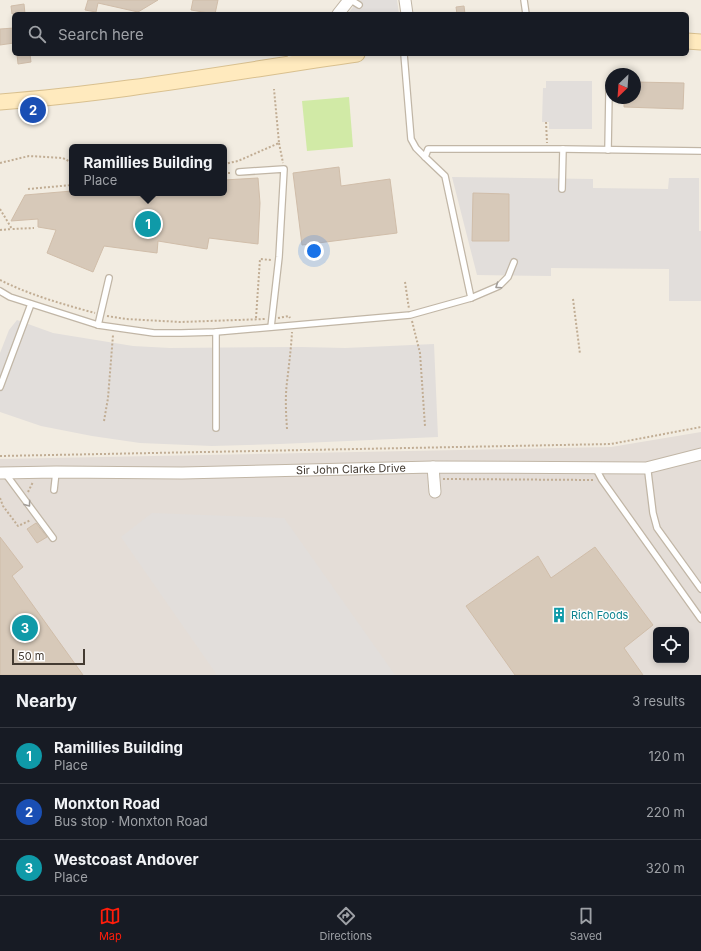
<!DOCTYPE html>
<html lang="en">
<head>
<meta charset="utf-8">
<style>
  :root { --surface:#171b24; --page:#242831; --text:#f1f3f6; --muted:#9ea1a6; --line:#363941; --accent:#ff1d0b }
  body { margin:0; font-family:Inter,sans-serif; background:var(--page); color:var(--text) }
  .controls { position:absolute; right:12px; bottom:12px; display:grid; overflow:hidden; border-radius:6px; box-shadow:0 2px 6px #0003 }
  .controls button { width:36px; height:36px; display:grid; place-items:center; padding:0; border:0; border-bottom:1px solid var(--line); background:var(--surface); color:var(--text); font:20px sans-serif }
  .compass { position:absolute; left:605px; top:68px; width:36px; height:36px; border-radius:50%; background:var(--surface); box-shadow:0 2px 6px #0003; rotate:205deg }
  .scale { position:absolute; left:12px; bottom:10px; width:73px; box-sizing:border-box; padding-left:4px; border:2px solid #443b32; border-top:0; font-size:11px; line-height:14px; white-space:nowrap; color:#443b32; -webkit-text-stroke:3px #fff; paint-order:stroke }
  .you { position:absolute; left:314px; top:251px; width:14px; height:14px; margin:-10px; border:3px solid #fff; border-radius:50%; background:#1a73e8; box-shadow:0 0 0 6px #1a73e833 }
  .badge { display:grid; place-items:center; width:26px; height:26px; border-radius:50%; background:var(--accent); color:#fff; font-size:13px; font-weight:700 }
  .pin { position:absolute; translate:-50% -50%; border:2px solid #fff; box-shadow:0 1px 4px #0006 }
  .popup { position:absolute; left:69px; top:144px; width:158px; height:52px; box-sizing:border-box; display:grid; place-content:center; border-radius:6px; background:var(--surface); filter:drop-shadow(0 1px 3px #0005); font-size:13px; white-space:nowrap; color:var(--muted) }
  .popup b { font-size:15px; color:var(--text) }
  .popup::after { content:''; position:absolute; left:50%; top:100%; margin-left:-8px; border:8px solid transparent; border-top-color:var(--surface) }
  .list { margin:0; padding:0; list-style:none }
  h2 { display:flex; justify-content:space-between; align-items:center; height:52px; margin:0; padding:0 16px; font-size:17px }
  h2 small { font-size:13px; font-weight:400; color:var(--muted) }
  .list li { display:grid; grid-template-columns:26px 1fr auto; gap:12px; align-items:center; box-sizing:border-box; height:56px; padding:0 16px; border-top:1px solid var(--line) }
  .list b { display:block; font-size:15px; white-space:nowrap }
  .list p { margin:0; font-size:13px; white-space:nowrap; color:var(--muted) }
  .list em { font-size:13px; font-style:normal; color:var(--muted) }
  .icon { flex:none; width:22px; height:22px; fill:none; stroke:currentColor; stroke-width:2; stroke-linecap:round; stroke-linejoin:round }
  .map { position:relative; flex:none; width:701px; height:675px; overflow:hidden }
  .search { position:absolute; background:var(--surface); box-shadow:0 2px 6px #0003; left:12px; right:12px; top:12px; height:44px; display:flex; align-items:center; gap:10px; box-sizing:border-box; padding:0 14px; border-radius:6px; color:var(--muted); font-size:15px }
  .sheet { height:220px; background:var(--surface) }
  nav { display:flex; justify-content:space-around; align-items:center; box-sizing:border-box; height:56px; border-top:1px solid var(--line); background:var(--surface); font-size:11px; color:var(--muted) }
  nav a { display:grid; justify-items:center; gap:2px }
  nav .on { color:var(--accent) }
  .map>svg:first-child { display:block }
  .industrial { fill:#e4ddd7; fill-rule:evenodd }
  .green { fill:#d1eaa6 }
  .parking { fill:#e2dedb }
  .building { fill:#d7c9b9; stroke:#d0bda9 }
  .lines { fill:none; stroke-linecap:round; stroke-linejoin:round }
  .lane-casing { stroke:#c1b6a6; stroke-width:8 }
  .street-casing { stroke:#c1b6a6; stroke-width:13 }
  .secondary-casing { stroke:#d9c08f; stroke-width:17 }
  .path { stroke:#c1ad94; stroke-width:2; stroke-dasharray:2 2; stroke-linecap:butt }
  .lane { stroke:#fff; stroke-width:5.5 }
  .street { stroke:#fff; stroke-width:11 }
  .secondary { stroke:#ffeabe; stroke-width:15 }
  .oneway { stroke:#a29d98 }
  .labels { text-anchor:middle; stroke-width:3; stroke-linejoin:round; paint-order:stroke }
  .street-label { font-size:11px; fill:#443b32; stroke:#fff }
  .culture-label { font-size:11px; fill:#0d838f; stroke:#fff; text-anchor:start }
</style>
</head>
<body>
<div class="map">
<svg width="701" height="675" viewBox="0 0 701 675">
  <rect width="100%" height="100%" fill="#f2ece1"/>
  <path class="industrial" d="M 701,432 L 701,675 L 0,675 L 0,459 L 611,447 ZM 656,630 L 686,630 L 686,660 L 656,660 Z"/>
  <path class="green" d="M 349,97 L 353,147 L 307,151 L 302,101 Z"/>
  <g class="parking">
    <path d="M 358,0 L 397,0 L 399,14 L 348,14 Z"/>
    <path d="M 546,81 L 592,81 L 592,129 L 549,129 L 549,122 L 542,122 L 543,88 L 546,88 Z"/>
    <path d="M 452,177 L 593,179 L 593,188 L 668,189 L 669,178 L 699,178 L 699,231 L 701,231 L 701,301 L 669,301 L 669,269 L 551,268 L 551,276 L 477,275 Z"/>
    <path d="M 17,320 L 53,333 L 133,346 L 170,348 L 301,347 L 345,348 L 434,344 L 438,437 L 280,444 L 212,446 L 140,443 L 92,436 L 41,426 L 0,412 L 0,353 L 9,330 Z"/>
    <path d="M 152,513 L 284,518 L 395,675 L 217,675 L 121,537 Z"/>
  </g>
  <g class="building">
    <path d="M 88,0 L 158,0 L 138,12 L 98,3 L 96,12 L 85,10 Z"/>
    <path d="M 193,0 L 218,0 L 215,14 L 191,10 Z"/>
    <path d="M 24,4 L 25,14 L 12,14 L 11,6 Z"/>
    <path d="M 464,6 L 465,14 L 457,14 L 456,7 Z"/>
    <path d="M 14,28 L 14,43 L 0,45 L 0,29 Z"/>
    <path d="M 17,54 L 30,54 L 31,62 L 18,64 Z"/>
    <path d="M 635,82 L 684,83 L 683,109 L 624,107 L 624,98 L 635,98 Z"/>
    <path d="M 339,167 L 341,186 L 390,179 L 397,233 L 302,245 L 293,173 Z"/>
    <path d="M 258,178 L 260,203 L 258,244 L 209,238 L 207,249 L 158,241 L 157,253 L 104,246 L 93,272 L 47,253 L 56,230 L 38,227 L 38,219 L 11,221 L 25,195 L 72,191 L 72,193 L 224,193 L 224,180 Z"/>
    <path d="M 473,193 L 509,194 L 509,241 L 472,241 Z"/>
    <path d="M 36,523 L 47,537 L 37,543 L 27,529 Z"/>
    <path d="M 0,537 L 23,567 L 12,576 L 83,675 L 0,675 Z"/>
    <path d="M 595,547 L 653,625 L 624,648 L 643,675 L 515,675 L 466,606 L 538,556 L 551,578 Z"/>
  </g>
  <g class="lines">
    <defs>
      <g id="lane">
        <path d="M 351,0 L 359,5"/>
        <path d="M 524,0 L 526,14"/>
        <path d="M 404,54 L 411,139 L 416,148 L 425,157"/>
        <path d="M 288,60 L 296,54"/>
        <path d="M 563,149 L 701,151"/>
        <path d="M 608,150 L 609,92"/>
        <path d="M 239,172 L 284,169 L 279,257 L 271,327"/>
        <path d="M 0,291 L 10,297 L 98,325 L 154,333 L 181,333 L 216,332 L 410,315 L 471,298 L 445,176 L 425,157 L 428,149 L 563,149 L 562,189"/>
        <path d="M 471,298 L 499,286 L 508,277 L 514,262"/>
        <path d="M 98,325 L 109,278"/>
        <path d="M 216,332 L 216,428"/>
        <path d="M 0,387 L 31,304"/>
        <path d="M 595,467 L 602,480 L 701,619"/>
        <path d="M 648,472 L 653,513 L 657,528 L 701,589"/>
        <path d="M 5,473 L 53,538"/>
        <path d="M 54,490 L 56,472"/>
      </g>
      <g id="street">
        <path d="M 405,0 L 407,14"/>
        <path d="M 338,14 L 349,0"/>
        <path d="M 433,467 L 435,492"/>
        <path id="s1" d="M 0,473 L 56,472 L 182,473 L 433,467 L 646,468 L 701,454"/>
      </g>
      <g id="secondary">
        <path d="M 687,41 L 701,42"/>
        <path d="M 0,102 C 120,93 238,71 357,54"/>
      </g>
    </defs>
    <use href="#lane" class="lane-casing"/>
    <use href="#street" class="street-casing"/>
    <use href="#secondary" class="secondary-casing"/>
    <g class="path">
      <path d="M 546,122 L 547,143"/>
      <path d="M 279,143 L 283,163"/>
      <path d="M 0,163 L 29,156 L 63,158 L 72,163"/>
      <path d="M 224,164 L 238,161 L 279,143 L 274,89"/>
      <path d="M 224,173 L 232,173"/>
      <path d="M 28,189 L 72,185"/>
      <path d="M 0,209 L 12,229 L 34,228"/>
      <path d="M 0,230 L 12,229"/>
      <path d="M 0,280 C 30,295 62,304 95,313"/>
      <path d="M 405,282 L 409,309"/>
      <path d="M 573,299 L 580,354"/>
      <path d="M 107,316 L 126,319 L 180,322 L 266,319"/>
      <path d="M 256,318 L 260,259 L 271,260"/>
      <path d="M 278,318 L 289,316 L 290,318"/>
      <path d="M 412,321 L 420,353 L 425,426"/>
      <path d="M 104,421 L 108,398 L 113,335"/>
      <path d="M 287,429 C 286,413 285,398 287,382 C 289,365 291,349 292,332"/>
      <path d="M 0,456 L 611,444 L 701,427"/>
      <path d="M 443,479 L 595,480"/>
      <path d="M 28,492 L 33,482"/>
      <path d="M 0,498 L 3,506 L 18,526 L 31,520"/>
    </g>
    <use href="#lane" class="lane"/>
    <use href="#street" class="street"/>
    <use href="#secondary" class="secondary"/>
  </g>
  <defs><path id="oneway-chevron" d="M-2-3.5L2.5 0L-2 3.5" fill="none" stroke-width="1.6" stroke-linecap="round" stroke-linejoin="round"/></defs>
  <g class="oneway">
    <use href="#oneway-chevron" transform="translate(498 286) rotate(146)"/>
    <use href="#oneway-chevron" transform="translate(28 504) rotate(54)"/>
  </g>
  <defs>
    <symbol id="building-bare" viewBox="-9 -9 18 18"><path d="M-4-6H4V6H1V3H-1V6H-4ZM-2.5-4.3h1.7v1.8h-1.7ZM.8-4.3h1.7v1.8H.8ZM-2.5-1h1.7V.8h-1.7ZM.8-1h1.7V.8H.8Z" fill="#0f9aa8" stroke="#fff" stroke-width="2.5" paint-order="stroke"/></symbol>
  </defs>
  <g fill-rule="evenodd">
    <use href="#building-bare" x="548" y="604" width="22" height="22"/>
  </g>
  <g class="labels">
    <g class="street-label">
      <text dy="4" stroke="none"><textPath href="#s1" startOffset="351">Sir John Clarke Drive</textPath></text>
    </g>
    <g class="culture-label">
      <text x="571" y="619">Rich Foods</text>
    </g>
  </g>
</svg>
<div class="controls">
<button><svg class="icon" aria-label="locate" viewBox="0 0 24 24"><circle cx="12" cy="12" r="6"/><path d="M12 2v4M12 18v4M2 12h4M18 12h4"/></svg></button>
</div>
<svg class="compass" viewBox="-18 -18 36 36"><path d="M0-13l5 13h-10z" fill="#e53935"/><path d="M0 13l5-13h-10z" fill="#9ea1a6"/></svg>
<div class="scale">50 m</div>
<div class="you"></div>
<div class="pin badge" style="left:148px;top:224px;background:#0f9aa8">1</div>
<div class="popup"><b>Ramillies Building</b>Place</div>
<div class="pin badge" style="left:33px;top:110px;background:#1a4fb4">2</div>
<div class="pin badge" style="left:25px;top:628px;background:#0f9aa8">3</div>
<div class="search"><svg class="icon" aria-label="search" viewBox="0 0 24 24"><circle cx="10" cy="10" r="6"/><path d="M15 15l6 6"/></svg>Search here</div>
</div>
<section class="sheet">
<h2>Nearby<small>3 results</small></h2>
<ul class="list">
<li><span class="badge" style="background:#0f9aa8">1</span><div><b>Ramillies Building</b><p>Place</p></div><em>120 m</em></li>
<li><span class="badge" style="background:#1a4fb4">2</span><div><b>Monxton Road</b><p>Bus stop · Monxton Road</p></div><em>220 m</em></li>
<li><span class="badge" style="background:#0f9aa8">3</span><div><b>Westcoast Andover</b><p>Place</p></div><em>320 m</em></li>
</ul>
</section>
<nav>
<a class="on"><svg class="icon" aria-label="map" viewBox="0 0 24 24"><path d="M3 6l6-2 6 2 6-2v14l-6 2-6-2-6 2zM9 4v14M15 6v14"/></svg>Map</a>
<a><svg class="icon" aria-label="directions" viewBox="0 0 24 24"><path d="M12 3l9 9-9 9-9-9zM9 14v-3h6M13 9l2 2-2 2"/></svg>Directions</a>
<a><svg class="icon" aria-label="saved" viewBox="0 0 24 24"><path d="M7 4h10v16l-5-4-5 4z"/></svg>Saved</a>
</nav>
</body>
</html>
